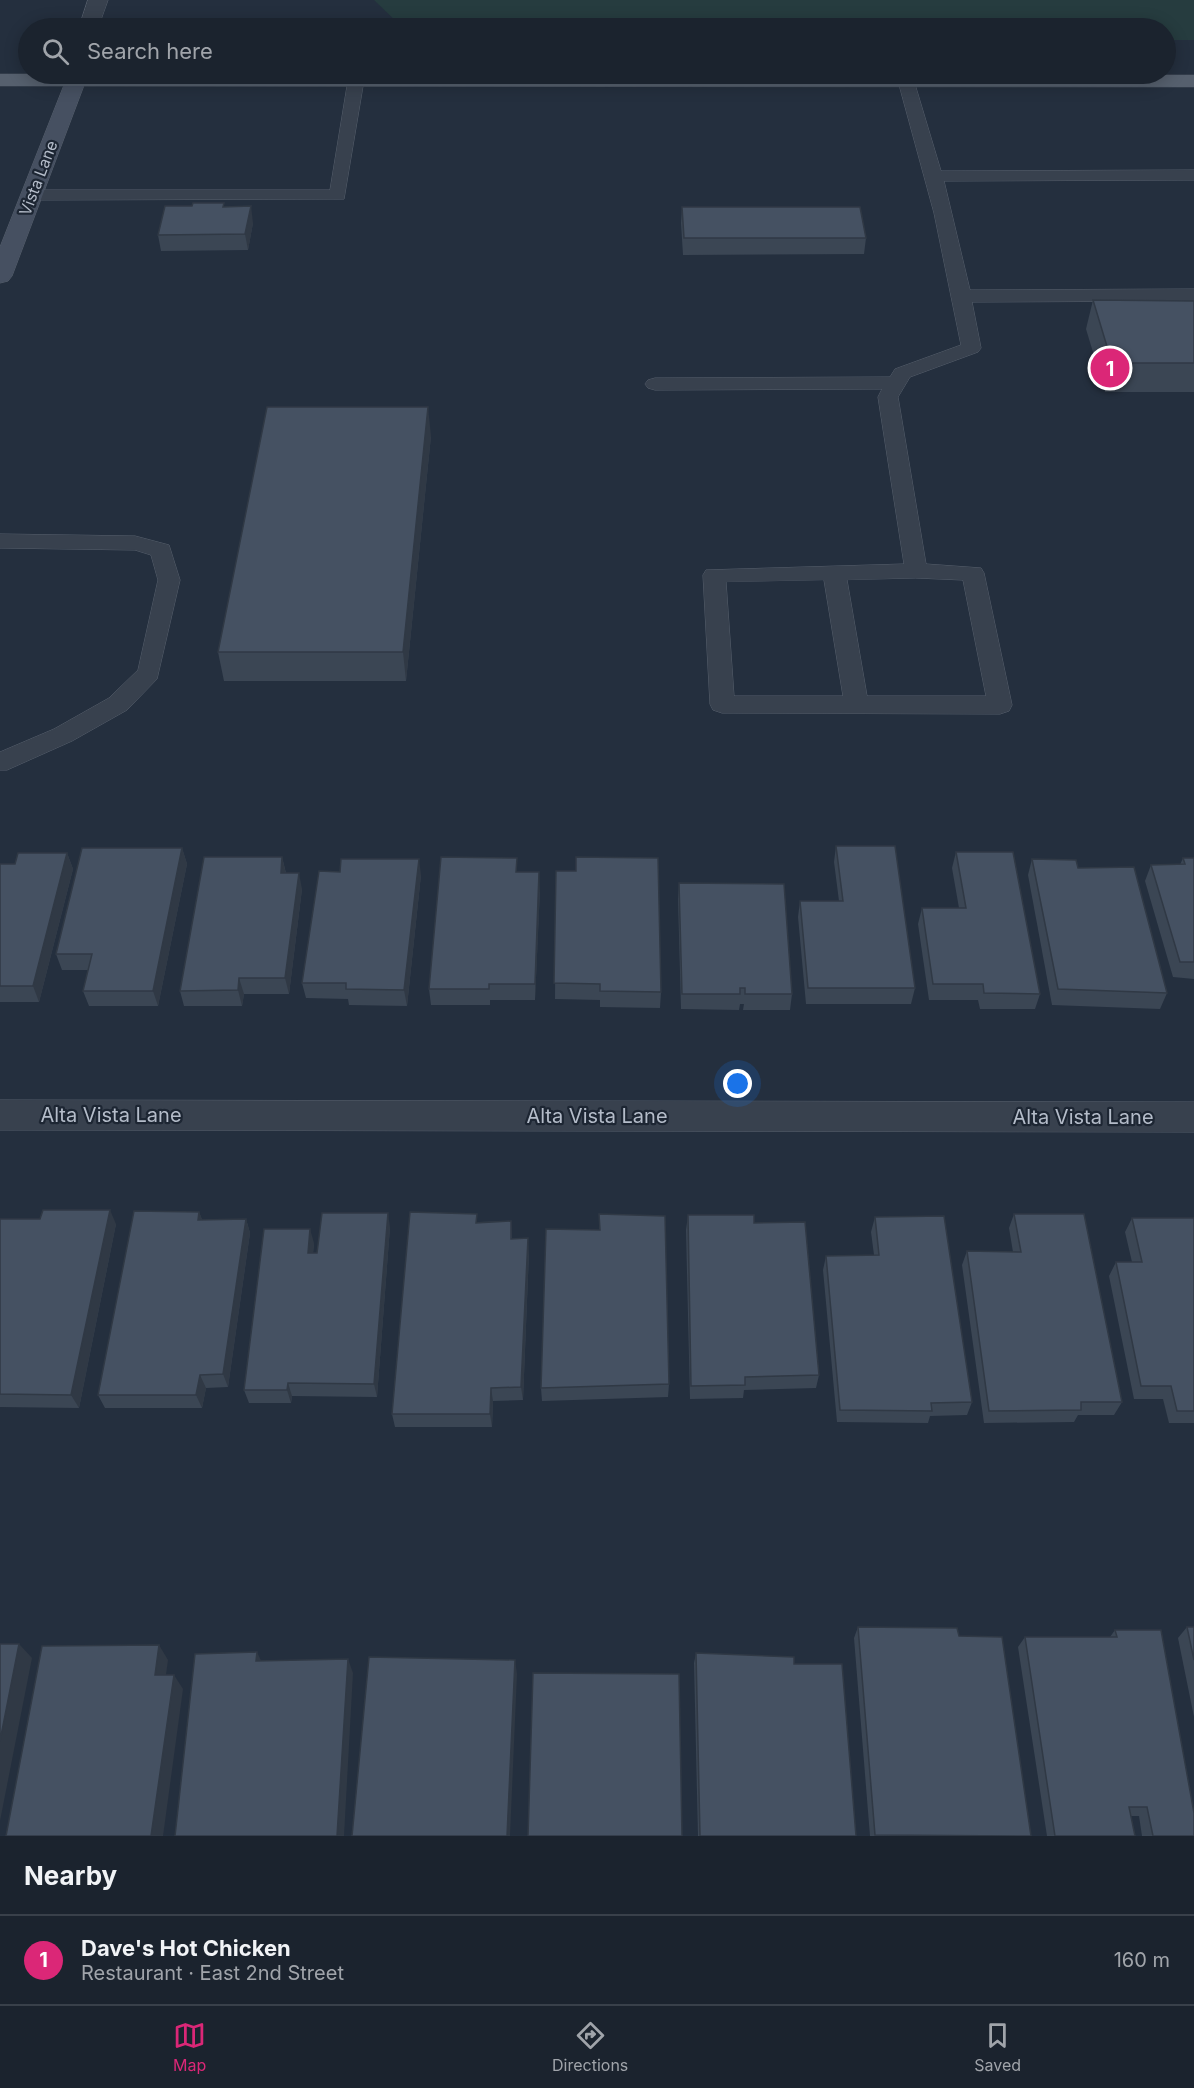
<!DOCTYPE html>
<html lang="en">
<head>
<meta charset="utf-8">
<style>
  :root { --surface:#1b232e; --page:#282f3a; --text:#f1f3f6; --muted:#a0a4aa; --line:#39404a; --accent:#db2777 }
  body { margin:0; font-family:Inter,sans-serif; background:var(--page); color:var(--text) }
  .you { position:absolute; left:738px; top:1084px; width:21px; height:21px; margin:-15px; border:4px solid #fff; border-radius:50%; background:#1a73e8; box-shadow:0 0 0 9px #1a73e833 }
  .badge { display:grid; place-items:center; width:39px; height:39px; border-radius:50%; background:var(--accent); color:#fff; font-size:20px; font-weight:700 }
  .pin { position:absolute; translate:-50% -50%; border:3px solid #fff; box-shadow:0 2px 6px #0006 }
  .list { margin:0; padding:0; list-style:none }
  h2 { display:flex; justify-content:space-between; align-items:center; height:78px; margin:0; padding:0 24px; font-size:26px }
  h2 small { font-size:20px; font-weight:400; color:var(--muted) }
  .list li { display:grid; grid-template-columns:39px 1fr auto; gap:18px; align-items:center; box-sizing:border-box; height:90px; padding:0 24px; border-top:2px solid var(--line) }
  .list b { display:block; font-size:22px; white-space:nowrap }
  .list p { margin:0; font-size:20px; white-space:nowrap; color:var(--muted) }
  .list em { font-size:20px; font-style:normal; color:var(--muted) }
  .icon { flex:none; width:33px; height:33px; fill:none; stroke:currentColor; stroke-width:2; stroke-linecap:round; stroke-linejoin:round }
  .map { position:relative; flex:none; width:1194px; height:1836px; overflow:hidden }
  .search { position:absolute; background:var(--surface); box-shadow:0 3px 15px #0003; left:18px; right:18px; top:18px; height:66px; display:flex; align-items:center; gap:15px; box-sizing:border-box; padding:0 21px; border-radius:33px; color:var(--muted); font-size:22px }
  .sheet { height:168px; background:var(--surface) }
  nav { display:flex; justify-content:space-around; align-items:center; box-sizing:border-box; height:84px; border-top:2px solid var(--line); background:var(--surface); font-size:16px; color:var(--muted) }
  nav a { display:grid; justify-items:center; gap:3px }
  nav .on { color:var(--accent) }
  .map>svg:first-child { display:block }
  .green { fill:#263c3f }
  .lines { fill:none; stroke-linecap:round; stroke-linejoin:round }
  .lane-casing { stroke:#565f6c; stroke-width:1 }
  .street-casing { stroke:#565f6c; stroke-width:1 }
  .secondary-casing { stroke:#565f6c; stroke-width:1 }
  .primary-casing { stroke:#414a57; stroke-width:1 }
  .lane { fill:#38414e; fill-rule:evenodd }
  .street { fill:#38414e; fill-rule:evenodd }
  .secondary { fill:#465061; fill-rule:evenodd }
  .primary { fill:#56606e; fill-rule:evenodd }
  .wall { fill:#3b4654 }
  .shaded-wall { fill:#303945 }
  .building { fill:#455162; stroke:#303945; stroke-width:1.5 }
  .labels { text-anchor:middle; stroke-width:4.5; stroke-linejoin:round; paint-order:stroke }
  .far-street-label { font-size:16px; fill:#b4bcc9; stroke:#1d2633 }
  .street-label { font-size:20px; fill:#b4bcc9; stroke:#1d2633 }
</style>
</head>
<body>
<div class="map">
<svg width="1194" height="1836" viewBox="0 0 1194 1836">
  <rect width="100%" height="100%" fill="#242f3e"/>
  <path class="green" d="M 374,0 L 1194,0 L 1194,40 L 1166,40 L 1166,28 L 403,28 Z"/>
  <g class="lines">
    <defs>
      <g id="lane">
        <path d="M 356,75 L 364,80 L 344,199 L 32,200 L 23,195 L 32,190 L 330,190 L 348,80 Z"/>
        <path d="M 906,76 L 914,81 L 941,171 L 1194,170 L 1194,180 L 944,181 L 970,290 L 1194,289 L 1194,301 L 972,302 L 981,348 L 978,352 L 910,377 L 898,397 L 926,564 L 981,568 L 984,573 L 1012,705 L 1009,711 L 1000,714 L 722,713 L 713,710 L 710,704 L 703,575 L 706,570 L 904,564 L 878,397 L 882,389 L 655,390 L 648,388 L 645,384 L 648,380 L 655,378 L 890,377 L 895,369 L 961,345 L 934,213 L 898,81 ZM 916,578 L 963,580 L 986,696 L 867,696 L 847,580 ZM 824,580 L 843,696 L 734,696 L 726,582 Z"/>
        <path d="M 0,534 L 135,536 L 169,545 L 180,580 L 157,679 L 127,710 L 72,741 L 7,770 L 0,770 L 0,752 L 54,729 L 109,698 L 138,670 L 158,580 L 151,555 L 135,550 L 0,548 Z"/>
      </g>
      <g id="street">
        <path d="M 88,0 L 108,0 L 98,28 L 79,28 Z"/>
        <path d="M 0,1100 L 1194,1102 L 1194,1132 L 0,1130 Z"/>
      </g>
      <path id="secondary" d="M 76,74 L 83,76 L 86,80 L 12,276 L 8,281 L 0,283 L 0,247 L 66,80 L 69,76 Z"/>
      <path id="primary" d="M 0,74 L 1194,75 L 1194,87 L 0,86 Z"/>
    </defs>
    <use href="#lane" class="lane-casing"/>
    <use href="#street" class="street-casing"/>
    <use href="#secondary" class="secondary-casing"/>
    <use href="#primary" class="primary-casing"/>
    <use href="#lane" class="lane"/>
    <use href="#street" class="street"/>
    <use href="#secondary" class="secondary"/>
    <use href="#primary" class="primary"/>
  </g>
  <g class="wall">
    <path d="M 224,203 L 224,207 L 253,223 L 248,250 L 161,251 L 158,235 L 192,206 Z"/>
    <path d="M 682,207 L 866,238 L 864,254 L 683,255 L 681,223 Z"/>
    <path d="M 1093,300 L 1194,301 L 1194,392 L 1105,392 L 1086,329 Z"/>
    <path d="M 431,436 L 406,681 L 224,681 L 218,652 Z"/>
    <path d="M 836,846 L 915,988 L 911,1004 L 806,1004 L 798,917 L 800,901 L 839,901 L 834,862 Z"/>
    <path d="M 182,848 L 187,864 L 158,1006 L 89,1006 L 83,991 L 88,970 L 62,970 L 56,954 Z"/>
    <path d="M 956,852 L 1040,994 L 1035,1009 L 980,1009 L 978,1000 L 929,1000 L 918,924 L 922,908 L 959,908 L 952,868 Z"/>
    <path d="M 67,853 L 73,869 L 39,1002 L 0,1002 L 0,864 L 15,864 Z"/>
    <path d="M 282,857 L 286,873 L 302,889 L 289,994 L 244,994 L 242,1006 L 184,1006 L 180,991 Z"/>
    <path d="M 1183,858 L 1194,858 L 1194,979 L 1173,977 L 1145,881 L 1151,865 L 1180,865 Z"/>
    <path d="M 1032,859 L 1167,993 L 1160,1009 L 1052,1005 L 1028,875 Z"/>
    <path d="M 556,871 L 661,992 L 660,1008 L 600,1007 L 600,1000 L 555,999 Z"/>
    <path d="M 340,872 L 421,875 L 407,1006 L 349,1005 L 348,999 L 306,998 L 302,983 Z"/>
    <path d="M 518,872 L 540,889 L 535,1000 L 490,1000 L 490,1005 L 431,1005 L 429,989 Z"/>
    <path d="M 679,883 L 792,994 L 790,1010 L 743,1010 L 744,1004 L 740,1004 L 739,1010 L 681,1009 L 678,899 Z"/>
    <path d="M 199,1212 L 202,1220 L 246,1219 L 250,1233 L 228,1387 L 206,1388 L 202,1408 L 105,1408 L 98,1395 Z"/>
    <path d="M 599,1214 L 669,1384 L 668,1397 L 542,1401 L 541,1388 L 599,1230 Z"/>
    <path d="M 1014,1214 L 1122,1402 L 1114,1415 L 1078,1415 L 1074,1422 L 984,1423 L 962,1265 L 967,1251 L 1013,1252 L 1009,1228 Z"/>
    <path d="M 688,1215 L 754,1223 L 819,1375 L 816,1388 L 744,1390 L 743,1398 L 690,1399 L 686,1230 Z"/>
    <path d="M 875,1217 L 972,1402 L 967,1415 L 930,1416 L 928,1423 L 837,1422 L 823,1270 L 826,1256 L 874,1255 L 871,1232 Z"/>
    <path d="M 1132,1218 L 1194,1218 L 1194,1423 L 1169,1423 L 1163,1399 L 1134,1399 L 1109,1276 L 1116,1262 L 1132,1262 L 1125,1232 Z"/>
    <path d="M 0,1219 L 116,1224 L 79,1408 L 0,1407 Z"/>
    <path d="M 511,1221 L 512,1239 L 529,1252 L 523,1400 L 493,1401 L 492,1427 L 395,1427 L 392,1414 L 478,1222 Z"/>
    <path d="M 390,1227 L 377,1397 L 292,1396 L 291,1403 L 249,1403 L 244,1390 L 314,1243 L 313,1253 L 317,1253 Z"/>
    <path d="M 858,1627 L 959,1636 L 1031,1836 L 870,1836 L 854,1638 Z"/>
    <path d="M 1187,1627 L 1194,1627 L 1194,1717 L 1178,1638 Z"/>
    <path d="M 1115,1630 L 1194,1836 L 1142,1836 L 1139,1816 L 1131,1816 L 1135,1836 L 1047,1836 L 1018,1647 L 1025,1637 L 1110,1637 Z"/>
    <path d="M 696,1653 L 794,1664 L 856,1836 L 698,1836 L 694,1663 Z"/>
  </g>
  <g class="shaded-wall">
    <path d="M 251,206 L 253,223 L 248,250 L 245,234 Z"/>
    <path d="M 428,407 L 431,436 L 406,681 L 403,652 Z"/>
    <path d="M 182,848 L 187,864 L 158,1006 L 153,991 Z"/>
    <path d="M 67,853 L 73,869 L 39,1002 L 33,986 Z"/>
    <path d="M 282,857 L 286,874 L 281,873 Z"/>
    <path d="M 419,859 L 421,875 L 407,1006 L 404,990 Z"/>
    <path d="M 539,872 L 540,889 L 535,1000 L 535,984 Z"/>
    <path d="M 299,873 L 302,889 L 289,994 L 285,978 Z"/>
    <path d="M 239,978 L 244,994 L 242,1006 L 238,990 Z"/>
    <path d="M 110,1210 L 116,1224 L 79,1408 L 71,1395 Z"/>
    <path d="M 199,1212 L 205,1226 L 198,1220 Z"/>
    <path d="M 388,1213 L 390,1227 L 377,1397 L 374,1384 Z"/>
    <path d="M 246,1219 L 250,1233 L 228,1387 L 223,1374 Z"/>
    <path d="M 310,1229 L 314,1243 L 312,1267 L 308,1253 Z"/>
    <path d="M 528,1238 L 529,1252 L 523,1400 L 521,1387 Z"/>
    <path d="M 200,1375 L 206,1388 L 202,1408 L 196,1395 Z"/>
    <path d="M 288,1383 L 292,1396 L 291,1403 L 287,1390 Z"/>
    <path d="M 491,1388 L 493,1401 L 492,1427 L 490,1414 Z"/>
    <path d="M 19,1644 L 32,1658 L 0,1821 L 0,1741 Z"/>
    <path d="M 159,1645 L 168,1660 L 164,1689 L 155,1675 Z"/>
    <path d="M 257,1652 L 264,1667 L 256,1661 Z"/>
    <path d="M 348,1659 L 353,1673 L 344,1836 L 337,1836 Z"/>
    <path d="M 515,1660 L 517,1674 L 510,1836 L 507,1836 Z"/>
    <path d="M 174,1675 L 183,1689 L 163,1836 L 151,1836 Z"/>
  </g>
  <g class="building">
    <path d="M 193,203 L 224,203 L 223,207 L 251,206 L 245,234 L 158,235 L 165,206 L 192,206 Z"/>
    <path d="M 682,207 L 860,207 L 866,238 L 684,238 Z"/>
    <path d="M 1093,300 L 1194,301 L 1194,363 L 1112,363 Z"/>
    <path d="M 267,407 L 428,407 L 403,652 L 218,652 Z"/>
    <path d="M 836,846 L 895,846 L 915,988 L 808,988 L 800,901 L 843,901 Z"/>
    <path d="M 82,848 L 182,848 L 153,991 L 83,991 L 92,954 L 56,954 Z"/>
    <path d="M 956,852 L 1013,852 L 1040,994 L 984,993 L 983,984 L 933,984 L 922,908 L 966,908 Z"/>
    <path d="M 18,853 L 67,853 L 33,986 L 0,986 L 0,864 L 15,864 Z"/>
    <path d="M 204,857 L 282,857 L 281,873 L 299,873 L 285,978 L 239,978 L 238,990 L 180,991 Z"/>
    <path d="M 441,857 L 517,858 L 516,872 L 539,872 L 535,984 L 489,984 L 489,989 L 429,989 Z"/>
    <path d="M 576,857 L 658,858 L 661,992 L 600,991 L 600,984 L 554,983 L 556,871 L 576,871 Z"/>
    <path d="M 1183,858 L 1194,858 L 1194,962 L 1180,962 L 1151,865 L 1185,864 Z"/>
    <path d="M 341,859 L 419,859 L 404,990 L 346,989 L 346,983 L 302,983 L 319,871 L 340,872 Z"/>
    <path d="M 1032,859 L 1076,860 L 1078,868 L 1134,867 L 1167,993 L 1058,989 Z"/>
    <path d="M 679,883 L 784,884 L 792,994 L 745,994 L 745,988 L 740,988 L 740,994 L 682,994 Z"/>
    <path d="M 43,1210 L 110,1210 L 71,1395 L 0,1394 L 0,1219 L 40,1219 Z"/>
    <path d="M 134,1211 L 199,1212 L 198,1220 L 246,1219 L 223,1374 L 200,1375 L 196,1395 L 98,1395 Z"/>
    <path d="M 410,1212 L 477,1214 L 476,1223 L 511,1221 L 511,1239 L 528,1238 L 521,1387 L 491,1388 L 490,1414 L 392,1414 Z"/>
    <path d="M 322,1213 L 388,1213 L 374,1384 L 288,1383 L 287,1390 L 244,1390 L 264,1229 L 310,1229 L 308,1253 L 317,1253 Z"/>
    <path d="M 599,1214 L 665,1216 L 669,1384 L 541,1388 L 546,1229 L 600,1230 Z"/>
    <path d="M 1014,1214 L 1084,1214 L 1122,1402 L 1081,1402 L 1081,1410 L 989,1411 L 967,1251 L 1021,1252 Z"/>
    <path d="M 688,1215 L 754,1215 L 754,1223 L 805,1222 L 819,1375 L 745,1377 L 745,1385 L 691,1386 Z"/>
    <path d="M 944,1216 L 972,1402 L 931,1403 L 932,1411 L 840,1410 L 826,1256 L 879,1255 L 875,1217 Z"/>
    <path d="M 1132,1218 L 1194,1218 L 1194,1411 L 1177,1411 L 1171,1386 L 1141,1386 L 1116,1262 L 1142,1262 Z"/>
    <path d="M 858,1627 L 957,1628 L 959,1636 L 1002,1637 L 1031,1836 L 875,1835 Z"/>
    <path d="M 1187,1627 L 1194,1627 L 1194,1660 Z"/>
    <path d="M 1115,1630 L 1161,1630 L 1194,1813 L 1194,1836 L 1153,1836 L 1147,1807 L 1129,1807 L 1135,1836 L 1055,1836 L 1025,1637 L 1117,1637 Z"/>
    <path d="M 0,1644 L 19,1644 L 0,1741 Z"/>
    <path d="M 159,1645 L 155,1675 L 174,1675 L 151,1836 L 6,1836 L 42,1646 Z"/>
    <path d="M 257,1652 L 256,1661 L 348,1659 L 337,1836 L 175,1836 L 195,1654 Z"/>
    <path d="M 696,1653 L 794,1657 L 794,1664 L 842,1664 L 856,1836 L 700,1836 Z"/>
    <path d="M 369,1657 L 515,1660 L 507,1836 L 352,1836 Z"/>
    <path d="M 533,1673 L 679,1674 L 682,1836 L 528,1836 Z"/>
  </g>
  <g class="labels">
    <g class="far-street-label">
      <text transform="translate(38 178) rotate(-69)" y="6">Vista Lane</text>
    </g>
    <g class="street-label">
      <text x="111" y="1122">Alta Vista Lane</text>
      <text x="597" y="1123">Alta Vista Lane</text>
      <text x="1083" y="1124">Alta Vista Lane</text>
    </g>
  </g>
</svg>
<div class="you"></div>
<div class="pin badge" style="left:1110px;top:368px">1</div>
<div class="search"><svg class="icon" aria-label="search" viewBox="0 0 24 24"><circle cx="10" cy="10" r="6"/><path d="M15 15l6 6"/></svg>Search here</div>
</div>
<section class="sheet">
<h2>Nearby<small></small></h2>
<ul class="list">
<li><span class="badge">1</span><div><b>Dave's Hot Chicken</b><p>Restaurant · East 2nd Street</p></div><em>160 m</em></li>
</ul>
</section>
<nav>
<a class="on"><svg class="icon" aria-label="map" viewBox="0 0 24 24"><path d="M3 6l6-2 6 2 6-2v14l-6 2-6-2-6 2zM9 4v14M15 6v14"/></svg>Map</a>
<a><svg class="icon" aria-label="directions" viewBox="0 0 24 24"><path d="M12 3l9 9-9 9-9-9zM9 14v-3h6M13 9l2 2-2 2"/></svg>Directions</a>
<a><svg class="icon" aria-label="saved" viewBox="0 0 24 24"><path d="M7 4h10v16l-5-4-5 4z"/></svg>Saved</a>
</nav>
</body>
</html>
